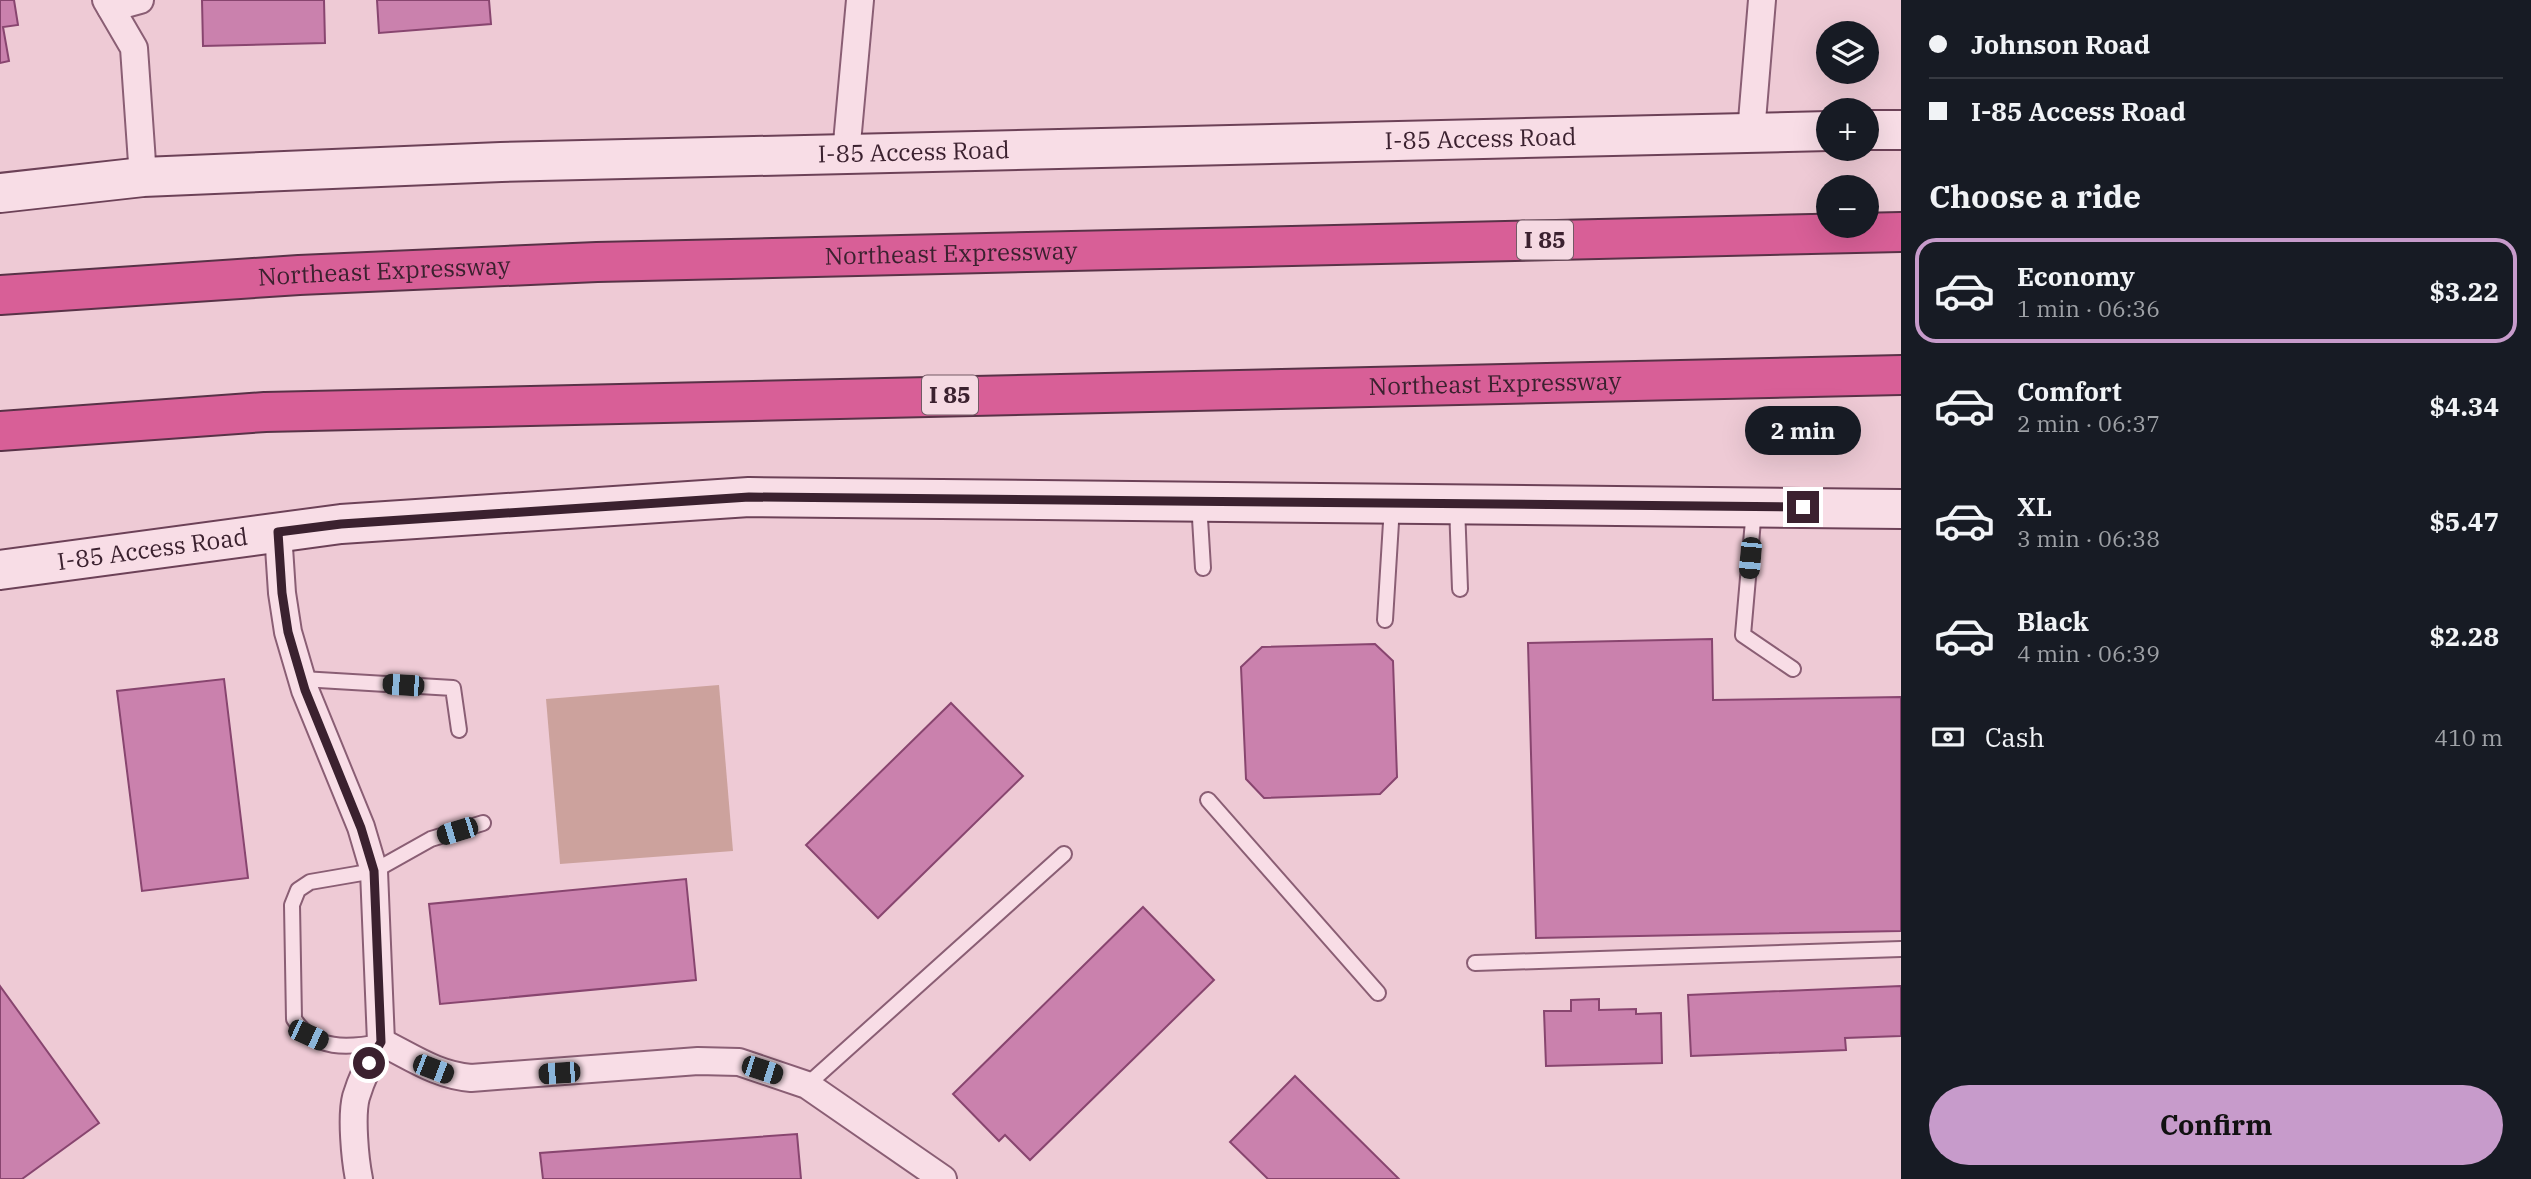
<!DOCTYPE html>
<meta charset="utf-8">
<style>
body{margin:0;font-family:"IBM Plex Serif",serif;background:#20242c;color:#f1f3f6;height:100vh;display:flex;flex-direction:column;font-size:26px;white-space:nowrap}
*{box-sizing:border-box;margin:0}
p{font-size:23px;color:#9ea1a6}
.icon{flex:none;width:38px;height:38px;fill:none;stroke:currentColor;stroke-width:2;stroke-linecap:round;stroke-linejoin:round}
.map{position:relative;flex:1;overflow:hidden}
.panel{display:flex;flex-direction:column;background:#171b24;width:630px}
.panel>*{flex:none}
.guide{display:grid;align-content:center;height:154px;padding:0 28px;background:#171b24}
.buttons{position:absolute;left:1816px;top:21px;display:grid;gap:14px}
.buttons a{display:grid;place-items:center;width:63px;height:63px;border-radius:50%;background:#171b24;box-shadow:0 7px 28px #0002;font-size:35px}
.end{position:absolute;width:32px;height:32px;margin:-16px;border:9px solid #3b212f;background:#fff;box-shadow:0 0 0 4px #fff}
.from{border-radius:50%}
.bubble{position:absolute;height:49px;border-radius:24px;background:#171b24;box-shadow:0 7px 28px #0002;font-size:23px;font-weight:700;line-height:49px;text-align:center}
.car{position:absolute;width:21px;height:42px;margin:-21px -10px;border-radius:9px;box-shadow:0 0 5px 2px #0007;background:linear-gradient(#222 24%,#8ab4d8 0 40%,#222 0 76%,#8ab4d8 0 86%,#222 0)}
.guide b{display:flex;align-items:center;gap:24px;height:66px;font-size:26px}
.guide b+b{border-top:2px solid #363941}
.guide i{width:18px;height:18px;background:#f1f3f6}
ul{padding:0;list-style:none}
li{display:flex;align-items:center;gap:21px;height:105px;margin:0 14px 10px;padding:0 14px;border:4px solid transparent;border-radius:21px}
li div{flex:1}
li b{display:block;font-size:26px}
li em{font-style:normal;font-weight:700}
li.active{border-color:#c79bcb}
li>.icon{width:63px;height:63px;stroke-width:1.5}
h2{padding:0 28px;font-size:32px;line-height:84px}
.pay{display:flex;align-items:center;gap:18px;height:77px;padding:0 28px;font-size:26px}
.pay p{margin-inline-start:auto}
.action{display:flex;gap:14px;margin-top:auto;padding:14px 28px}
.action a{flex:1;height:80px;border-radius:42px;background:#c79bcb;color:#111;font-size:28px;font-weight:700;line-height:80px;text-align:center}
main{display:flex;flex:1;min-height:0}
.map>svg:first-child{display:block}
</style>
<main>
<div class="map">
<svg width="1901" height="1179" viewBox="0 0 1901 1179">
<rect width="100%" height="100%" fill="#eecad5"/>
<polygon fill="#cca29d" points="719,685 733,851 560,864 546,699"/>
<g fill="#ca81ad" stroke="#88456f" stroke-width="2">
<polygon points="0,0 14,0 18,25 3,27 9,61 0,63"/>
<polygon points="202,0 324,0 325,43 203,46"/>
<polygon points="377,0 489,0 491,24 379,33"/>
<polygon points="1712,639 1713,700 1901,697 1901,931 1536,938 1528,643"/>
<polygon points="1375,644 1393,661 1397,777 1380,794 1264,798 1246,779 1241,667 1262,647"/>
<polygon points="224,679 248,878 142,891 117,691"/>
<polygon points="951,703 1023,776 878,918 806,845"/>
<polygon points="686,879 696,980 440,1004 429,904"/>
<polygon points="1143,907 1214,980 1030,1160 1005,1135 999,1141 953,1094"/>
<polygon points="0,986 99,1123 22,1179 0,1179"/>
<polygon points="1901,986 1901,1036 1845,1038 1846,1050 1691,1056 1688,995"/>
<polygon points="1599,999 1599,1010 1636,1009 1636,1014 1661,1013 1662,1063 1546,1066 1544,1011 1571,1011 1571,1000"/>
<polygon points="1295,1076 1399,1179 1268,1179 1230,1142"/>
<polygon points="797,1134 801,1179 543,1179 540,1153"/>
</g>
<g fill="none" stroke-linecap="round" stroke-linejoin="round">
<defs>
<g id="service">
<polyline points="1199,502 1203,568"/>
<polyline points="1457,505 1460,589"/>
<polyline points="1754,509 1743,635 1793,669"/>
<polyline points="1385,620 1392,506"/>
<polyline points="302,679 453,688 459,730"/>
<polyline points="1208,800 1378,993"/>
<polyline points="1475,963 1901,949"/>
<path d="M381,1042c-33,6 -66,9 -87,-23l-2,-114 6,-15 12,-8 64,-11 57,-32 52,-16"/>
<polyline points="807,1085 1064,854"/>
</g>
<g id="minor">
<polyline points="106,0 134,48 143,177"/>
<polyline points="111,8 140,0"/>
<polyline points="1751,133 1762,0"/>
<polyline points="846,154 860,0"/>
<path d="M278,532l4,61 6,39 17,58 56,137 13,44 7,171c-10,17 -19,35 -25,55 -5,19 -1,62 3,82"/>
<path d="M381,1042c31,15 55,33 90,36l227,-17 41,1 68,23 136,94"/>
</g>
<g id="secondary">
<polyline points="1867,130 1901,130"/>
<path id="s1" d="M0,193l143,-16 358,-15 1328,-31"/>
<path id="s2" d="M0,570l341,-46 408,-27 1152,12"/>
</g>
<g id="motorway">
<path id="s3" d="M0,295l299,-20 298,-13 1304,-30"/>
<path id="s4" d="M0,431l265,-19 1636,-37"/>
</g>
</defs>
<use href="#service" stroke="#8a5e74" stroke-width="18"/>
<use href="#minor" stroke="#8a5e74" stroke-width="30"/>
<use href="#secondary" stroke="#6c4157" stroke-width="42"/>
<use href="#motorway" stroke="#583247" stroke-width="42"/>
<use href="#service" stroke="#f8dde6" stroke-width="14"/>
<use href="#minor" stroke="#f8dde6" stroke-width="26"/>
<use href="#secondary" stroke="#f8dde6" stroke-width="38"/>
<use href="#motorway" stroke="#d85f97" stroke-width="38"/>
</g>
<g fill="none" stroke-linecap="round" stroke-linejoin="round">
<polyline stroke="#3b212f" stroke-width="9" points="369,1063 381,1042 374,871 361,828 305,690 288,632 282,593 278,532 341,524 749,497 1803,507"/>
</g>
<g text-anchor="middle" stroke-width="5" stroke-linejoin="round" paint-order="stroke">
<g fill="#f5d9e2" stroke="#735865" stroke-width="2">
<rect x="1517" y="220.5" width="56" height="39" rx="5"/>
<rect x="922" y="375.5" width="56" height="39" rx="5"/>
</g>
<g font-size="23" font-weight="bold" fill="#3b212f">
<text x="1545" y="248">I 85</text>
<text x="950" y="403">I 85</text>
</g>
<g font-size="24" fill="#3b212f" stroke="#f5d9e2">
<text dy="8" stroke="none"><textPath href="#s1" startOffset="1482">I-85 Access Road</textPath></text>
<text dy="8" stroke="none"><textPath href="#s1" startOffset="915">I-85 Access Road</textPath></text>
<text dy="8" stroke="none"><textPath href="#s3" startOffset="952">Northeast Expressway</textPath></text>
<text dy="8" stroke="none"><textPath href="#s3" startOffset="385">Northeast Expressway</textPath></text>
<text dy="8" stroke="none"><textPath href="#s4" startOffset="1496">Northeast Expressway</textPath></text>
<text dy="8" stroke="none"><textPath href="#s2" startOffset="154">I-85 Access Road</textPath></text>
</g>
</g>
</svg>
<div class="buttons">
<a><svg class="icon" aria-label="layers" viewBox="0 0 24 24"><path d="M12 4l9 5-9 5-9-5zM3 14l9 5 9-5"/></svg></a>
<a>+</a>
<a>−</a>
</div>
<i class="end from" style="left:369px;top:1063px"></i>
<i class="end" style="left:1803px;top:507px"></i>
<div class="bubble" style="left:1745px;top:406px;width:116px">2 min</div>
<i class="car" style="left:1750px;top:558px;rotate:185deg"></i>
<i class="car" style="left:403px;top:685px;rotate:274deg"></i>
<i class="car" style="left:457px;top:831px;rotate:253deg"></i>
<i class="car" style="left:308px;top:1035px;rotate:115deg"></i>
<i class="car" style="left:433px;top:1069px;rotate:111deg"></i>
<i class="car" style="left:762px;top:1070px;rotate:108deg"></i>
<i class="car" style="left:559px;top:1073px;rotate:266deg"></i>
</div>
<section class="panel">
<div class="guide">
<b><i class="from"></i>Johnson Road</b>
<b><i></i>I-85 Access Road</b>
</div>
<h2>Choose a ride</h2>
<ul>
<li class="active"><svg class="icon" aria-label="car" viewBox="0 0 24 24"><path d="M5 17H2v-5l4-1 3-4h7l3 4 3 1v5h-3M9 17h6M6 11h13"/><circle cx="7" cy="17" r="2"/><circle cx="17" cy="17" r="2"/></svg><div><b>Economy</b><p>1 min · 06:36</p></div><em>$3.22</em></li>
<li><svg class="icon" aria-label="car" viewBox="0 0 24 24"><path d="M5 17H2v-5l4-1 3-4h7l3 4 3 1v5h-3M9 17h6M6 11h13"/><circle cx="7" cy="17" r="2"/><circle cx="17" cy="17" r="2"/></svg><div><b>Comfort</b><p>2 min · 06:37</p></div><em>$4.34</em></li>
<li><svg class="icon" aria-label="car" viewBox="0 0 24 24"><path d="M5 17H2v-5l4-1 3-4h7l3 4 3 1v5h-3M9 17h6M6 11h13"/><circle cx="7" cy="17" r="2"/><circle cx="17" cy="17" r="2"/></svg><div><b>XL</b><p>3 min · 06:38</p></div><em>$5.47</em></li>
<li><svg class="icon" aria-label="car" viewBox="0 0 24 24"><path d="M5 17H2v-5l4-1 3-4h7l3 4 3 1v5h-3M9 17h6M6 11h13"/><circle cx="7" cy="17" r="2"/><circle cx="17" cy="17" r="2"/></svg><div><b>Black</b><p>4 min · 06:39</p></div><em>$2.28</em></li>
</ul>
<div class="pay"><svg class="icon" aria-label="cash" viewBox="0 0 24 24"><path d="M3 7h18v10H3z"/><circle cx="12" cy="12" r="2"/></svg>Cash<p>410 m</p></div>
<div class="action"><a>Confirm</a></div>
</section>
</main>
